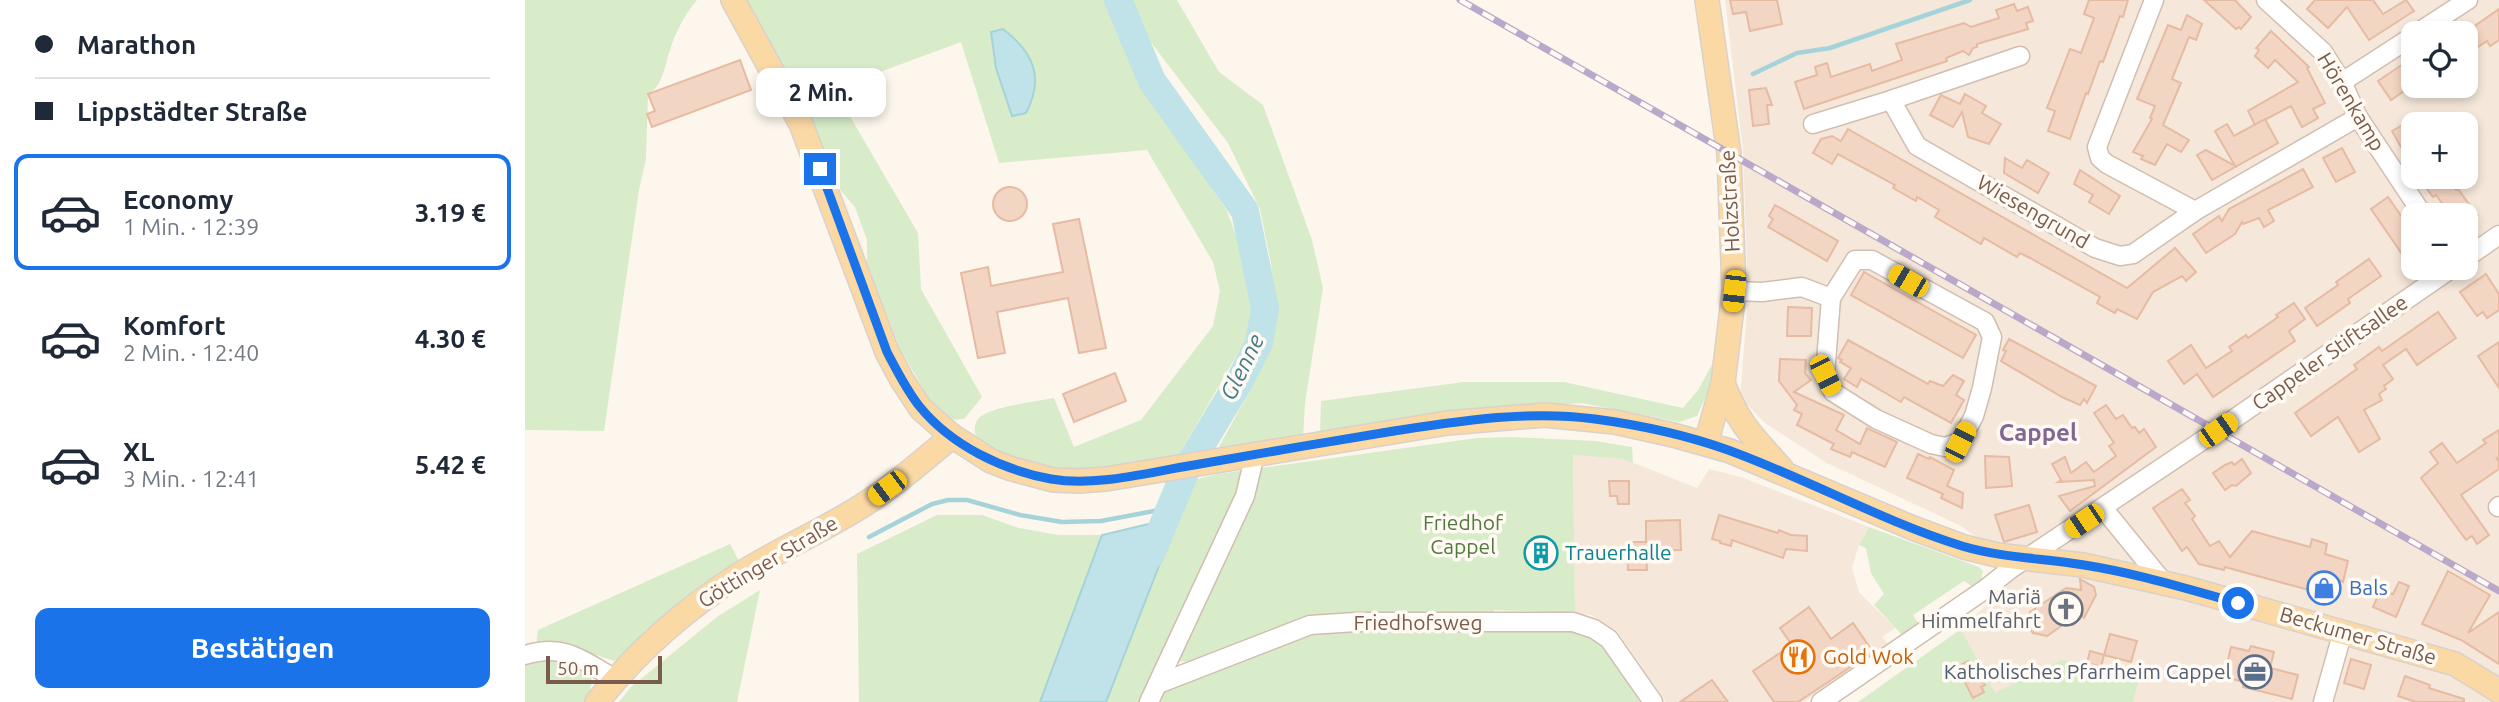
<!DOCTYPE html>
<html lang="de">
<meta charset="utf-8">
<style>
body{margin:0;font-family:Ubuntu,sans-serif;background:#f2f2f3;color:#1f2937;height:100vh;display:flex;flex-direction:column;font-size:26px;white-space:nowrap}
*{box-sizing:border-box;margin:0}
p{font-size:23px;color:#747a83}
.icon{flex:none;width:38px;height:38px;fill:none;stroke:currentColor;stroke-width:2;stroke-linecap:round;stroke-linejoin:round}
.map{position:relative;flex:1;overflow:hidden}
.details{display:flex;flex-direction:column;background:#fff;width:525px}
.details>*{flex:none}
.guide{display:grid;align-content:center;height:154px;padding:0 35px;background:#fff}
.fabs{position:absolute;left:1876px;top:21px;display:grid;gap:14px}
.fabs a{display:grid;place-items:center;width:77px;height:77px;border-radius:14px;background:#fff;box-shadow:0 4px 10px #0003;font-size:35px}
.scale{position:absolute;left:21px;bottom:18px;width:116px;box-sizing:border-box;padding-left:7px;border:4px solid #7a5c4d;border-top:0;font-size:19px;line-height:24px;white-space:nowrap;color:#7a5c4d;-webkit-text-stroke:5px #fffaf3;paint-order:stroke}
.end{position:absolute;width:32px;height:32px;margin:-16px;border:9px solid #1a73e8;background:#fff;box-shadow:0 0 0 4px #fff}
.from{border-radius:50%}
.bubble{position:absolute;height:49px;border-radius:14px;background:#fff;box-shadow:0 4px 10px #0003;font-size:23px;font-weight:700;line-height:49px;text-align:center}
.car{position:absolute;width:21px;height:42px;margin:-21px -10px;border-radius:9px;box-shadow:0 0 5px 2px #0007;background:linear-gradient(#f5c518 24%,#345 0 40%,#f5c518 0 76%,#345 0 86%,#f5c518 0)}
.guide b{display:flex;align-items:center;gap:24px;height:66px;font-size:26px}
.guide b+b{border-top:2px solid #e0e1e3}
.guide i{width:18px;height:18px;background:#1f2937}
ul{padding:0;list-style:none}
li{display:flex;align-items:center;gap:21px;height:116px;margin:0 14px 10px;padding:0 21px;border:4px solid transparent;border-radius:14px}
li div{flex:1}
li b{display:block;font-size:26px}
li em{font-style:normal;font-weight:700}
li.on{border-color:#1a73e8}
li>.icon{width:63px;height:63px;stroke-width:1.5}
.action{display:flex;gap:14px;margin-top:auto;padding:14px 35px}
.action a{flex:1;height:80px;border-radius:14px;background:#1a73e8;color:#fff;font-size:28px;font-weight:700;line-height:80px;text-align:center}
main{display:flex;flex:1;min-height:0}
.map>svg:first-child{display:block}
</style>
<main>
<section class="details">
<div class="guide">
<b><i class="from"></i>Marathon</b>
<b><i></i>Lippstädter Straße</b>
</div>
<ul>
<li class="on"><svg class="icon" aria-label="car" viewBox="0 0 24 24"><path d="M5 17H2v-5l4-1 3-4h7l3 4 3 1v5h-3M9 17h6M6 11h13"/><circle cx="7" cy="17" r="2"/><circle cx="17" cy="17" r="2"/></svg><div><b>Economy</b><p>1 Min. · 12:39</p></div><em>3.19 €</em></li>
<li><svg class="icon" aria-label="car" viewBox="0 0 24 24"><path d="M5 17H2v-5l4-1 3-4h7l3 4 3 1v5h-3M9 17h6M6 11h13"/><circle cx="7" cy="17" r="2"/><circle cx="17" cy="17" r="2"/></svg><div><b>Komfort</b><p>2 Min. · 12:40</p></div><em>4.30 €</em></li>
<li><svg class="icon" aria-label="car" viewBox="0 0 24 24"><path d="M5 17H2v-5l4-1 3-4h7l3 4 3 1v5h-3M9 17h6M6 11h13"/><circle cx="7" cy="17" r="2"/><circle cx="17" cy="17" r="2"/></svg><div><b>XL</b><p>3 Min. · 12:41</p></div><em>5.42 €</em></li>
</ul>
<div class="action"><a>Bestätigen</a></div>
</section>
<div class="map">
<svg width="1974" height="702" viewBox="0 0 1974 702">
<rect width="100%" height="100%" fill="#fdf6ec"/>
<g fill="#f5e8da" fill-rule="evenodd">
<path d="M1200,0h774v702h-500l-38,-73 77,-73 -63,-20 -14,-10 -134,-63 -62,-40 -25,-26 8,-98 -5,-149zM1888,33h53v53h-53zM1888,124h53v53h-53zM1888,215h53v53h-53z"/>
<polygon points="1048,455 1099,459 1172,488 1184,469 1216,477 1344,527 1334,545 1327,568 1334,592 1370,628 1357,637 1363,644 1279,702 1141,702 1092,631 1066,615 1050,613"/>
</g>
<g fill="#d8ecc9">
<path d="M0,0h172c-12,14 -22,33 -27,50 -6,16 -6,35 -22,44l-2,65 -7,31 -35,241 -79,-1z"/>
<path d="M219,0h361l13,36 29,55 80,120 21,57 5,41 -7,30 -70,121c-43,5 -93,19 -136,8 -23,-6 -44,-19 -64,-31 -2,-7 -2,-15 4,-20 12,-10 58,-16 74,-19l20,49 67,-27 72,-94 7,-35 -7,-29 -66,-112 -148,13 -38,-121 -127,47 84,144 3,56 61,108 -18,22 -13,1 -21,-20 -30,-51 -33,-86v-23l-12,-33 -14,-16 -39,-91z"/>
<polygon points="603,0 652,0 694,72 738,105 787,240 798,288 780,403 778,438 690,454 727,387 743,346 750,309 746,263 735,209 703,143 611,23"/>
<polygon points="1191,357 1182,394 1172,416 1154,422 1057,403 938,411 795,435 796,401 939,382 1039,382 1158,408 1173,390"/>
<polygon points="987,437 1070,441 1107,447 1108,463 1098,459 1048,455 1050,613 969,610 968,615 784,618 667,662 636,660 617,702 581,702 668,480 693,474 952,438"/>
<polygon points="412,515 457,515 494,528 533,535 577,535 515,702 334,702 332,554"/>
<polygon points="1344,527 1454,567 1458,571 1455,585 1450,588 1439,581 1388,615 1395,626 1379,637 1349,605 1359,594 1346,573 1341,548 1334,545"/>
<polygon points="205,544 215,563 103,655 89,661 50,648 11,647 13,630"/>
<polygon points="235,590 212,702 94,702 106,687 192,617"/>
<polygon points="1436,629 1470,693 1536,660 1614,677 1608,702 1333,702"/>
<path d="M829,630l215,1c13,2 23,5 33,14l38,57h-481l4,-10 94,-40 53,-18z"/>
<polygon points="31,654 63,670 67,681 62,702 0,702 0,659"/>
</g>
<g fill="#bfe3e8" stroke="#a5d3da" stroke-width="2">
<path d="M478,29c30,23 42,48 23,84l-14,3 -16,-48 -5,-36z"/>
<polygon points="653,517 581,702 515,702 577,535"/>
</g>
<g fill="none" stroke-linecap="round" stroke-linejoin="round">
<g stroke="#a5d3da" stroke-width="4.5">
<polyline points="1228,74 1272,53 1305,48 1445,0"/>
<polyline points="344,537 407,504 423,500 442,500 495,515 537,522 576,521 645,508"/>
</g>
<polyline stroke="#bfe3e8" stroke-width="28" points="593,0 627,81 720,211 740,308 734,343 714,382 661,470 626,554"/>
</g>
<g fill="#f3d5c3" stroke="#e6bba3" stroke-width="2">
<polygon points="1205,0 1252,0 1257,24 1225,31 1221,12 1208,14"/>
<polygon points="1564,0 1603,0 1598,17 1595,16 1578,62 1575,61 1563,94 1561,93 1545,139 1523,131 1530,111 1522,108 1545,49 1556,53 1569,18 1559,14"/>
<polygon points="1679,0 1710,0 1726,17 1716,29 1714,27 1711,29"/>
<polygon points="1790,0 1848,0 1858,14 1881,0 1889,11 1844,40 1822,7 1803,28 1782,9"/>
<polygon points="1489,4 1492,11 1503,7 1508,21 1501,23 1503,29 1452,44 1452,47 1448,48 1444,55 1438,51 1421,58 1422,61 1279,109 1270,82 1292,75 1290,67 1302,63 1306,77 1345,64 1347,71 1377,60 1371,44 1439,23 1446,27 1474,18 1471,10"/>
<polygon points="1974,9 1974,40 1965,46 1962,41 1941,55 1941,32"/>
<polygon points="1662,15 1677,24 1671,40 1664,37 1647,79 1656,83 1638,125 1664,140 1656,152 1642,144 1630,165 1616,159 1618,156 1608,152 1627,119 1625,118 1630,106 1612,99 1643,25 1656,30"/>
<polygon points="1746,31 1784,67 1782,68 1800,103 1788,109 1793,118 1777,127 1766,106 1730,125 1723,111 1773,82 1750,60 1743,68 1730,56 1734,50 1731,48"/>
<polygon points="215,60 226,90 127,127 122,114 130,111 123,94"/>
<polygon points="1878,64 1884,72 1888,69 1888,85 1866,100 1853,81"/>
<polygon points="1241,88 1247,105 1242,105 1244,124 1228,126 1224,90"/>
<polygon points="1440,94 1461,106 1457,113 1476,124 1464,144 1443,137 1437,112 1428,127 1405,115 1416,95 1435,104"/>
<polygon points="1740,119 1753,143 1687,180 1672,155 1681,150 1710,166 1690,131 1702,124 1709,136"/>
<polygon points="1888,119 1888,149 1880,154 1867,131"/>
<polygon points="1323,129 1602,288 1650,248 1671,272 1661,281 1657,276 1628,292 1612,319 1592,309 1590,313 1572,303 1575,297 1505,258 1495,253 1492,257 1459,238 1456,244 1410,217 1414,210 1392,197 1391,201 1368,188 1370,185 1313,154 1307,164 1288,153 1296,139 1307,136 1316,141"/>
<polygon points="1817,148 1830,172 1811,182 1798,158"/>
<polygon points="1480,158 1497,168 1502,160 1524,173 1513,193 1479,173"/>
<polygon points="1778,169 1788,187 1743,210 1749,221 1739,227 1734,218 1718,224 1717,222 1710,234 1681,253 1668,234 1694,216 1697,221 1704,209"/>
<polygon points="1555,170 1595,196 1584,214 1564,202 1568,195 1549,184"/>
<polygon points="1893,177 1921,177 1931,190 1933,189 1952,215 1926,215 1911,195 1908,197"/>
<circle cx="485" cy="204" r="17"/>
<polygon points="1863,197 1888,233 1888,270 1846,209"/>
<polygon points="1250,205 1313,241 1302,261 1243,227 1248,219 1244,216"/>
<polygon points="554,219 581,348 554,353 543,298 472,312 480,353 453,358 436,273 463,267 466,286 538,272 528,224"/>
<polygon points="1844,259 1856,276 1823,299 1825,303 1792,326 1780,308 1813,285 1811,282"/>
<polygon points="1339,272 1451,335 1438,358 1326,295"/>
<polygon points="1961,274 1974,294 1974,310 1962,318 1958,312 1952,316 1935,292"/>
<polygon points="1769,303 1780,319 1764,331 1770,341 1688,397 1672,374 1659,384 1643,361 1666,345 1681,368 1707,351 1704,347 1721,335 1723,338 1753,317 1751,315"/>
<polygon points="1263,307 1287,308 1286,336 1262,336"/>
<polygon points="1913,312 1931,338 1892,365 1881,349 1858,365 1868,379 1859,386 1861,389 1854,394 1857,400 1839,410 1855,439 1834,452 1813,417 1786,436 1770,413 1832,369 1829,365 1854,347 1857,351"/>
<polygon points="1484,339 1571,386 1562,403 1559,399 1555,405 1537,397 1476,361 1481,351 1478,350"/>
<polygon points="1323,340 1403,384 1405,381 1418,386 1428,375 1439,381 1431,395 1439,400 1426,423 1379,397 1376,402 1336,379 1332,387 1319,379 1326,368 1315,362 1317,360 1313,358"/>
<polygon points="1974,342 1974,388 1953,356"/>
<polygon points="1255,359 1281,360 1280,373 1286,380 1269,392 1319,415 1311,430 1335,444 1342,428 1372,442 1360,467 1327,452 1325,457 1306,449 1309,444 1272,425 1277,414 1269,410 1272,405 1254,381"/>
<polygon points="590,373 601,401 549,422 538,394"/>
<polygon points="1581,405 1591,419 1598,415 1607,428 1610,427 1614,433 1619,429 1631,447 1545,511 1534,496 1570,486 1569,480 1533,482 1536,480 1527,464 1540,457 1546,473 1561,462 1569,472 1591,456 1584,446 1589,443 1569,413"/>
<polygon points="1974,430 1974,462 1971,457 1974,462 1974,469 1936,495 1964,535 1952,544 1947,536 1941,540 1896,478 1913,463 1905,452 1917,443 1932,463 1961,443 1958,440"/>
<polygon points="1393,454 1404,459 1405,457 1429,470 1422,486 1438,493 1437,508 1416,498 1418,494 1382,478"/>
<polygon points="1460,456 1484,457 1487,486 1461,488"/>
<polygon points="1717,459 1726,473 1711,486 1707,485 1700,490 1688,473 1700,465 1707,462 1709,465"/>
<polygon points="1084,481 1104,481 1104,504 1093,504 1092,496 1085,496"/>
<polygon points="1657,489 1665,500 1660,503 1670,516 1667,519 1685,546 1694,541 1705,557 1727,531 1785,547 1787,539 1802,544 1800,554 1823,561 1818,582 1814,580 1809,597 1700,567 1699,570 1674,564 1662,547 1657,551 1628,508"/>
<polygon points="1504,505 1512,532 1479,542 1470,515"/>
<polygon points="1194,515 1253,533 1254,530 1266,535 1282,536 1282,551 1261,549 1258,558 1207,540 1206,546 1195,543 1195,541 1187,539"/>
<polygon points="1155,520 1156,550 1121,551 1122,570 1103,570 1102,542 1121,542 1121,521"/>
<polygon points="1003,542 1030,543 1029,564 1002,563"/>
<polygon points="1923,571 1965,595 1943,633 1974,612 1974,664 1936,640 1897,624"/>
<polygon points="1555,579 1569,587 1571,595 1559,618 1555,613 1522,636 1508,633 1502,625 1505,612 1541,588 1556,590"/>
<polygon points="1874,582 1884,586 1871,617 1848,607 1855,591 1868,594"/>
<polygon points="1284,607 1306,639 1328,623 1348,652 1273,702 1249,702 1228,671 1267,645 1255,628"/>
<polygon points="1585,634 1612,641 1606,662 1579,655"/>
<polygon points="1726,646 1749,652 1745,668 1773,675 1767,699 1718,687 1719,682 1699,677 1706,647 1724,651"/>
<polygon points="1565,651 1579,655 1576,667 1562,663"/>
<polygon points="1826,659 1846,665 1839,689 1819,683"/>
<polygon points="1443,661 1445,664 1448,663 1460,685 1456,687 1459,692 1448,698 1432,667"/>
<polygon points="1880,676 1905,685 1904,688 1939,699 1939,702 1891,702 1873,696"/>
<polygon points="1187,680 1203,702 1155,702"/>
</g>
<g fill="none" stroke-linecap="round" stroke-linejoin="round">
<defs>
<g id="minor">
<polyline points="1629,0 1572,147 1575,158 1582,164 1670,211"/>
<polyline points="1741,0 1798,52 1817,82 1833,117 1898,215"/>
<polyline points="1892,33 1943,0"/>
<polyline points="1495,56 1366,100 1392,146 1570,248 1595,256 1608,254 1670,211 1833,117"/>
<polyline points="1817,82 1888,36"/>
<polyline points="1288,124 1366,100"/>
<polyline points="1941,258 1974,235"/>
<polyline points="1209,291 1237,292 1277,287 1306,298 1330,260 1347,260 1460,322 1467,337 1457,388 1449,416 1435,442 1420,447 1406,444 1351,419 1308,392 1300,375 1306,298"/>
<polyline points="1973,507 1974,506"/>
<polyline points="1578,508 1639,583"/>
<path d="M0,655c40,-12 57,5 90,24"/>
<polyline points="633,684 785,625 831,622 1048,622 1069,629 1084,639 1128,702"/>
<polyline points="624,702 720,496 730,454"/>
<polyline points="1296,702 1459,590 1487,568 1693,430 1927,268"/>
<polyline points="1798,702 1818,631"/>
</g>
<g id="major">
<polyline points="208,0 276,124 362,352 377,380 396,409 427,436 466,461 487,469 528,480 554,481 581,479 922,423 1020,415 1090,422 1148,435 1205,451 1388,528 1439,547 1472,555 1558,565 1661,588 1930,664 1974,691"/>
<path d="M1198,383c14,39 31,55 58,85"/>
<polyline points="1181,443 1198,383 1209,291 1204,154 1182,0"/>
<path d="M72,702c41,-52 92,-96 148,-131 41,-25 86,-44 126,-71 29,-19 55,-42 81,-64"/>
</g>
</defs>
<use href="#minor" stroke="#d1beb0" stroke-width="21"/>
<use href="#major" stroke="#dad1cd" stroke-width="26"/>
<use href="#minor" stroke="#fff" stroke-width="18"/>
<use href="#major" stroke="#fbd9a5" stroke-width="23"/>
<defs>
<polyline id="rail" points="935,0 1974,591"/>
</defs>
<use href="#rail" stroke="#b9a8c9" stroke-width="7"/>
<use href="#rail" stroke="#fffaf3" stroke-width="4.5" stroke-dasharray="13" stroke-linecap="butt"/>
</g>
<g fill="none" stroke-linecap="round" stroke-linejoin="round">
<path stroke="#1a73e8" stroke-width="9" d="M295,169l67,183c10,19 20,39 33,55 32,39 83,63 131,72 46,8 98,-7 143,-14 67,-12 133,-23 200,-34 66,-10 134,-21 201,-12 45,6 91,16 133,31 80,29 154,71 234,96 40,12 81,12 122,19 52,8 103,24 154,38"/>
</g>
<defs>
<symbol id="building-ring" viewBox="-11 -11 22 22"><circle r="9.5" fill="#fffaf3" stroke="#0f9aa8" stroke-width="1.5"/><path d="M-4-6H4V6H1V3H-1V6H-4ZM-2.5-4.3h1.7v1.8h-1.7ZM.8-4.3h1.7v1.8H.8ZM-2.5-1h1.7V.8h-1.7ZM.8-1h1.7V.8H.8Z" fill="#0f9aa8"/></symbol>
<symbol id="shop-ring" viewBox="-11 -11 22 22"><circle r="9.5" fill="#fffaf3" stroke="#3f7fe0" stroke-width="1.5"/><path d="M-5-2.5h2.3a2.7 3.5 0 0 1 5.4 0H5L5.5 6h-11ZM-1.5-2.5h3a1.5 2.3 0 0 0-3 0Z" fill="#3f7fe0"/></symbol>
<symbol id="church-ring" viewBox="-11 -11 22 22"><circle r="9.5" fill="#fffaf3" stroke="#6b7280" stroke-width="1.5"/><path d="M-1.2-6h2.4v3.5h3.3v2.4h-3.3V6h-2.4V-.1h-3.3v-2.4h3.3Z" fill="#6b7280"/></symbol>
<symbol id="restaurant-ring" viewBox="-11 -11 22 22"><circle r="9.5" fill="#fffaf3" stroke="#e8710a" stroke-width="1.5"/><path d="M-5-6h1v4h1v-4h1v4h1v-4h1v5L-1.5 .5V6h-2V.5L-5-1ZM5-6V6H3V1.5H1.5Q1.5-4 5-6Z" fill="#e8710a"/></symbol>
<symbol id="office-ring" viewBox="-11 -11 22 22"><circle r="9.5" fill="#fffaf3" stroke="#5c6f8a" stroke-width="1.5"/><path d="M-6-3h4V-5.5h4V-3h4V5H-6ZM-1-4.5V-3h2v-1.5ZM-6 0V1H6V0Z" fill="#5c6f8a"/></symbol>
</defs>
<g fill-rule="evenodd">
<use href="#building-ring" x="997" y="534" width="38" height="38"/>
<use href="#shop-ring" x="1780" y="569" width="38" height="38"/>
<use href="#church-ring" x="1522" y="590" width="38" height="38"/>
<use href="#restaurant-ring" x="1254" y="638" width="38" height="38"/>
<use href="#office-ring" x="1711" y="653" width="38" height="38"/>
</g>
<g text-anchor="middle" stroke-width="7" stroke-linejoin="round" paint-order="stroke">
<g font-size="21" fill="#7a5c4d" stroke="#fffaf3">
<text transform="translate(1826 102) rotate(59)" y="7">Hörenkamp</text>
<text transform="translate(1205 201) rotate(-93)" y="7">Holzstraße</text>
<text transform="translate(1508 212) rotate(30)" y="7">Wiesengrund</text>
<text transform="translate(1805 353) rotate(-35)" y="7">Cappeler Stiftsallee</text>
<text transform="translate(243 562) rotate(-31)" y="7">Göttinger Straße</text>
<text x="893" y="630">Friedhofsweg</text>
<text transform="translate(1833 636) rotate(16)" y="7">Beckumer Straße</text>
</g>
<g font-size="21" fill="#537a41" stroke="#fffaf3">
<text x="938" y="530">Friedhof<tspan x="938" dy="24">Cappel</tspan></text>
</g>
<g font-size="21" fill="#0d838f" stroke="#fffaf3" text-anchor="start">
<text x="1040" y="560">Trauerhalle</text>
</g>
<g font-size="21" fill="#366cbe" stroke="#fffaf3" text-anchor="start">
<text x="1824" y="595">Bals</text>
</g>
<g font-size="21" fill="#5b616d" stroke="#fffaf3" text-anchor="end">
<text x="1516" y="604">Mariä<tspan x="1516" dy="24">Himmelfahrt</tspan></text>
</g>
<g font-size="21" fill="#c56008" stroke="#fffaf3" text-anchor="start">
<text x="1298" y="664">Gold Wok</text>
</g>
<g font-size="21" fill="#4e5e75" stroke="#fffaf3" text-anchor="end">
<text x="1706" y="679">Katholisches Pfarrheim Cappel</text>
</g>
<g font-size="23" font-style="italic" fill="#437c86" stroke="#fffaf3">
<text transform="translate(717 367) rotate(-64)" y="8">Glenne</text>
</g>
<g font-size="24" font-weight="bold" fill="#846695" stroke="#fffaf3">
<text x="1513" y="441">Cappel</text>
</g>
</g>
</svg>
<div class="fabs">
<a><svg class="icon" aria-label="locate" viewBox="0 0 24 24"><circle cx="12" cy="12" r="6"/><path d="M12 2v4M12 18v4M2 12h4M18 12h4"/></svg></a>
<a>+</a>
<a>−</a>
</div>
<div class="scale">50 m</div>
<i class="end from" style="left:1713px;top:603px"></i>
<i class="end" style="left:295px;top:169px"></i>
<div class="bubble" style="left:231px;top:68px;width:130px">2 Min.</div>
<i class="car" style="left:1383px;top:281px;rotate:300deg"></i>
<i class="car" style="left:1209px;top:291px;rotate:186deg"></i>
<i class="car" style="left:1300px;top:375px;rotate:154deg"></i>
<i class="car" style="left:1693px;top:430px;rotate:55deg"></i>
<i class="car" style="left:1435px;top:442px;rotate:27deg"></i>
<i class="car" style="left:362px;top:488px;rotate:233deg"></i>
<i class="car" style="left:1559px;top:521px;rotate:236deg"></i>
</div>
</main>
